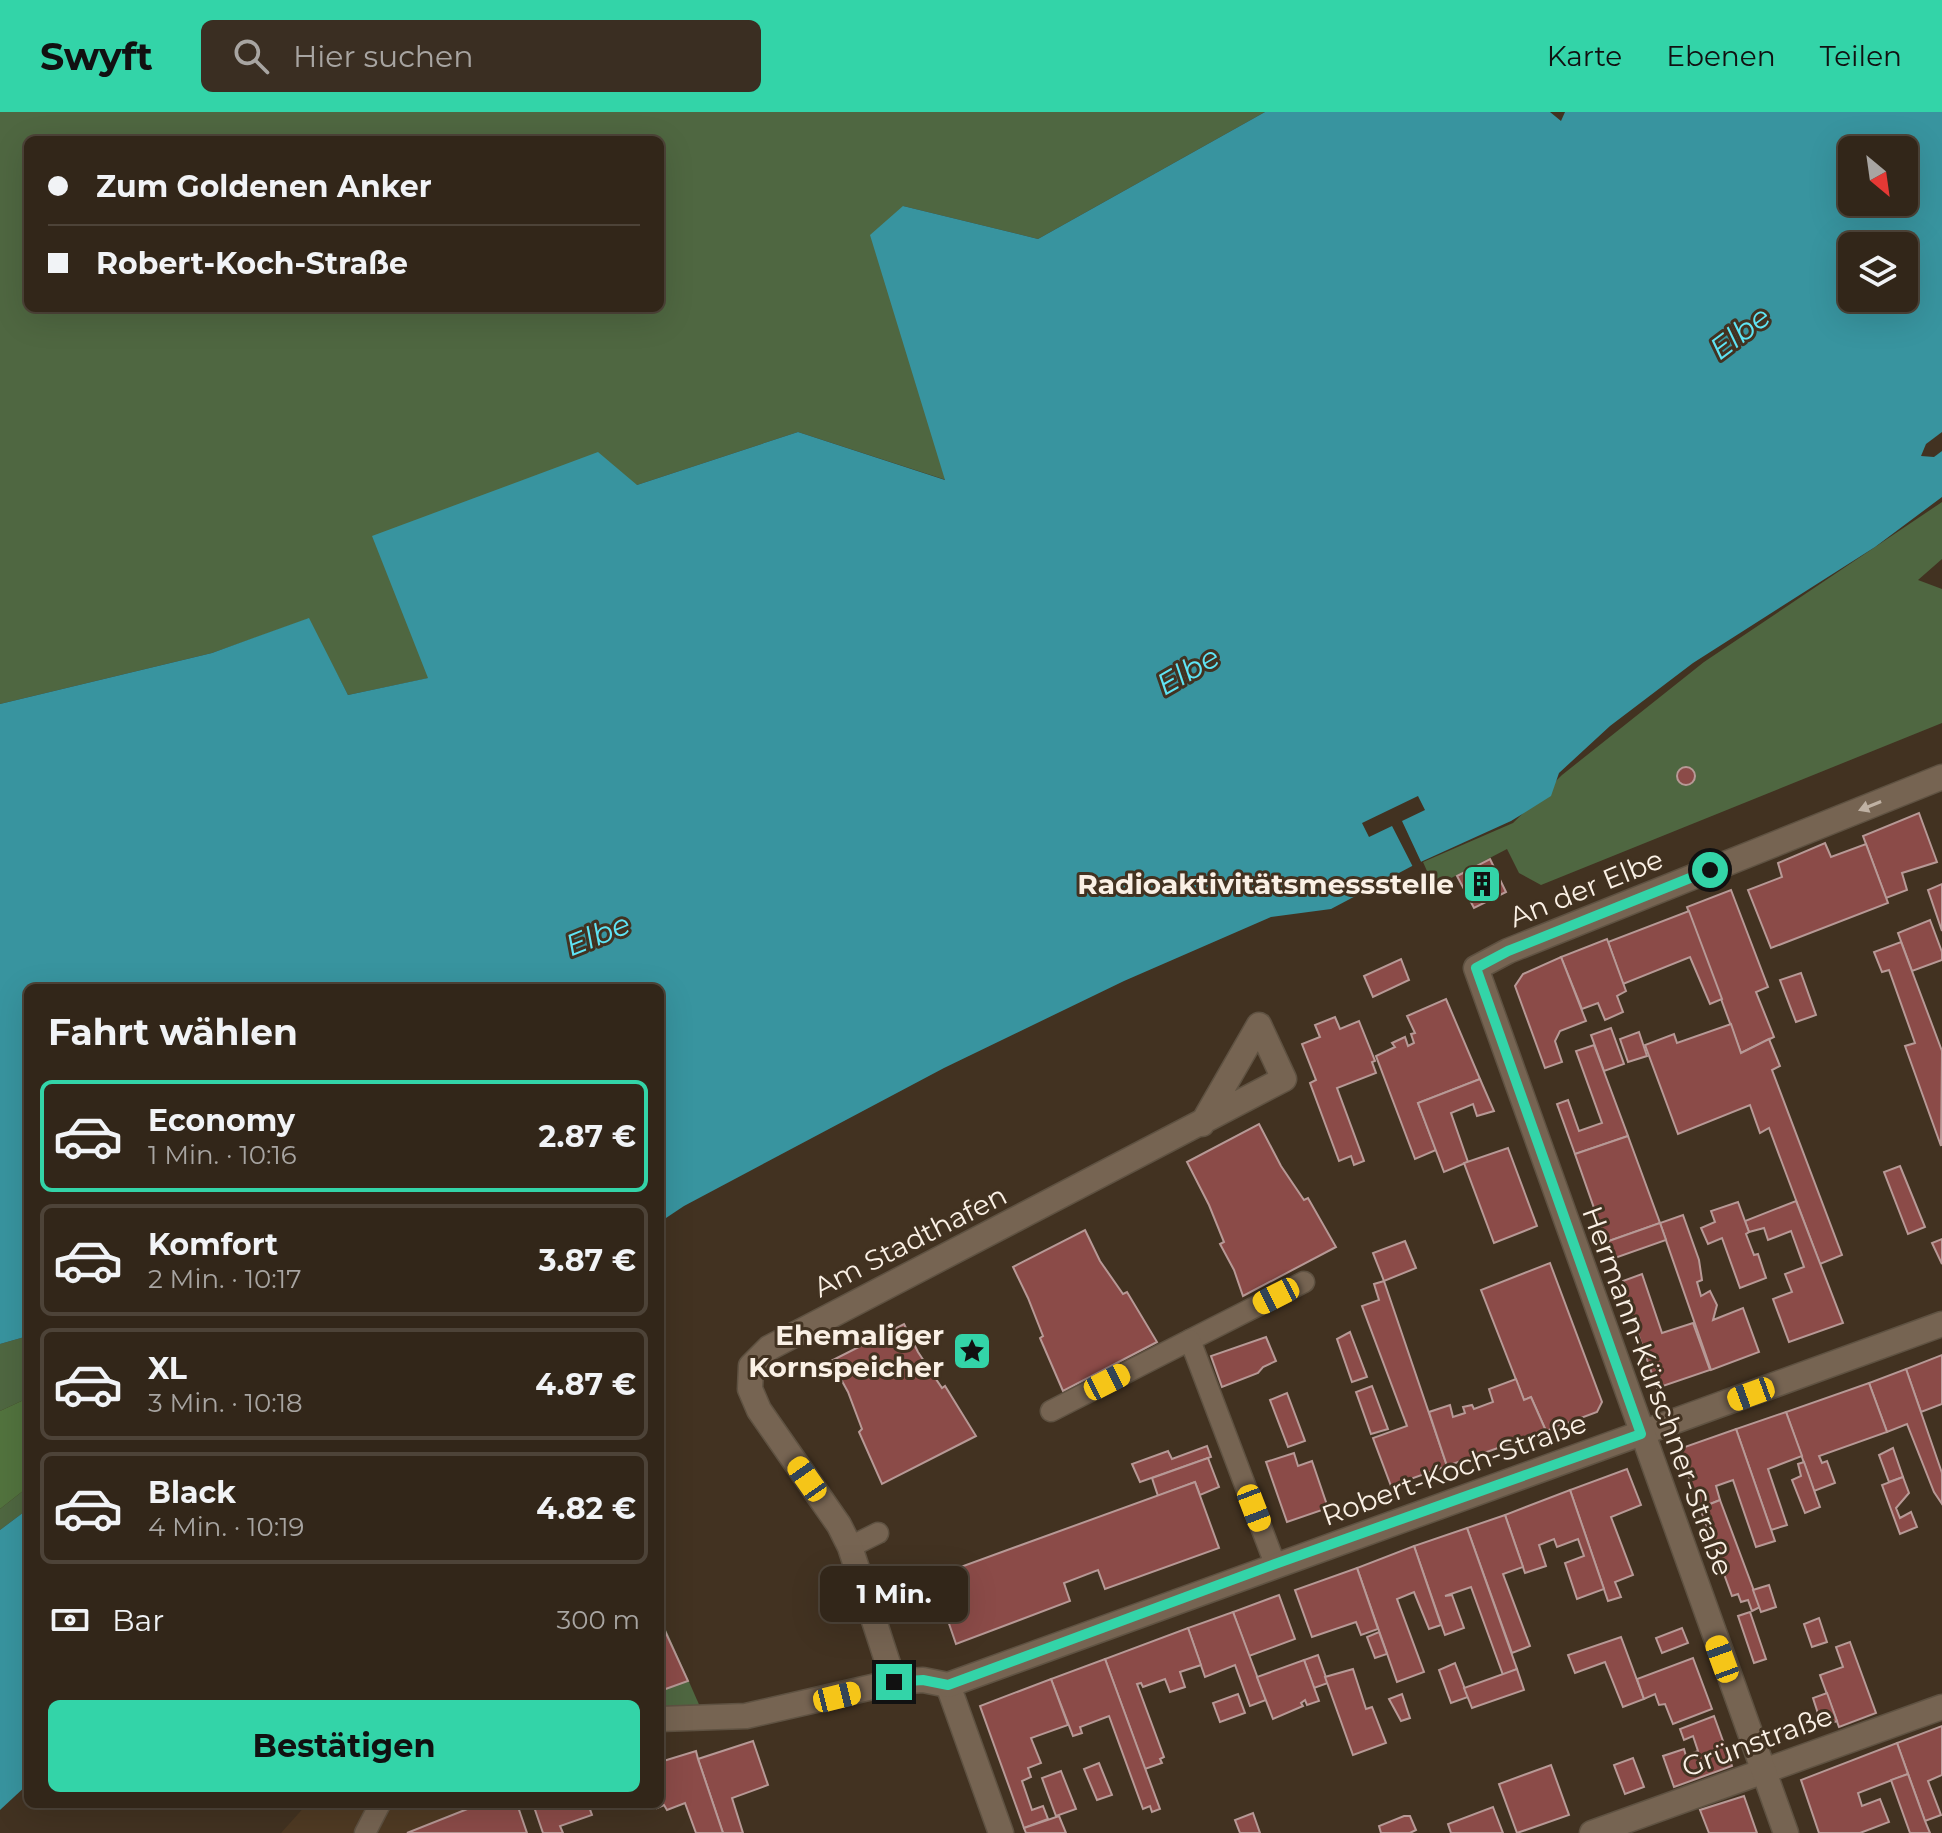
<!DOCTYPE html>
<html lang="de">
<meta charset="utf-8">
<style>
body{margin:0;font-family:Montserrat,sans-serif;background:#3a2e22;color:#f1f3f6;height:100vh;display:flex;flex-direction:column;font-size:30px;white-space:nowrap}
*{box-sizing:border-box;margin:0}
p{font-size:26px;color:#a8a5a2}
.icon{flex:none;width:44px;height:44px;fill:none;stroke:currentColor;stroke-width:2;stroke-linecap:round;stroke-linejoin:round}
.map{position:relative;flex:1;overflow:hidden}
.drawer{position:absolute;left:24px;top:872px;width:640px;height:824px;display:flex;flex-direction:column;background:#322619;border-radius:12px;box-shadow:0 8px 32px #0002,0 0 0 2px #4d4338}
.drawer>*{flex:none}
.banner{position:absolute;left:24px;top:24px;width:640px;height:176px;border-radius:12px;box-shadow:0 8px 32px #0002,0 0 0 2px #4d4338;display:grid;align-content:center;height:176px;padding:0 24px;background:#322619}
.needle{width:52px;rotate:151deg}
.buttons{position:absolute;left:1838px;top:24px;display:grid;gap:16px}
.buttons a{display:grid;place-items:center;width:80px;height:80px;border-radius:12px;background:#322619;box-shadow:0 8px 32px #0002,0 0 0 2px #4d4338;font-size:40px}
.end{position:absolute;width:36px;height:36px;margin:-18px;border:10px solid #33d4a8;background:#111;box-shadow:0 0 0 4px #111}
.from{border-radius:50%}
.bubble{position:absolute;height:56px;border-radius:12px;background:#322619;box-shadow:0 8px 32px #0002,0 0 0 2px #4d4338;font-size:26px;font-weight:700;line-height:56px;text-align:center}
.car{position:absolute;width:24px;height:48px;margin:-24px -12px;border-radius:10px;box-shadow:0 0 6px 2px #0007;background:linear-gradient(#f5c518 24%,#345 0 40%,#f5c518 0 76%,#345 0 86%,#f5c518 0)}
.banner b{display:flex;align-items:center;gap:28px;height:76px;font-size:30px}
.banner b+b{border-top:2px solid #4d4338}
.banner i{width:20px;height:20px;background:#f1f3f6}
ul{padding:0;list-style:none}
li{display:flex;align-items:center;gap:24px;height:112px;margin:0 16px 12px;padding:0 8px;border:4px solid #4d4338;border-radius:12px}
li div{flex:1}
li b{display:block;font-size:30px}
li em{font-style:normal;font-weight:700}
li.active{border-color:#33d4a8}
li>.icon{width:72px;height:72px;stroke-width:1.5}
h2{padding:0 24px;font-size:36px;line-height:96px}
.pay{display:flex;align-items:center;gap:20px;height:88px;padding:0 24px;font-size:30px}
.pay p{margin-inline-start:auto}
.primary-button{display:flex;gap:16px;margin-top:auto;padding:16px 24px}
.primary-button a{flex:1;height:92px;border-radius:12px;background:#33d4a8;color:#111;font-size:32px;font-weight:700;line-height:92px;text-align:center}
header{display:flex;align-items:center;gap:48px;box-sizing:border-box;height:112px;padding:0 40px;background:#33d4a8;color:#111}
header strong{font-size:38px}
nav{display:flex;gap:44px;margin-inline-start:auto;font-size:28px}
.search{width:560px;height:72px;background:#3a2e22;display:flex;align-items:center;gap:20px;box-sizing:border-box;padding:0 28px;border-radius:12px;color:#a8a5a2;font-size:30px}
.map>svg:first-child{display:block}
</style>
<header>
<strong>Swyft</strong>
<div class="search"><svg class="icon" aria-label="search" viewBox="0 0 24 24"><circle cx="10" cy="10" r="6"/><path d="M15 15l6 6"/></svg>Hier suchen</div>
<nav><a>Karte</a><a>Ebenen</a><a>Teilen</a></nav>
</header>
<div class="map">
<svg width="1942" height="1721" viewBox="0 0 1942 1721">
<rect width="100%" height="100%" fill="#423221"/>
<polygon fill="#4f3a23" points="307,1692 517,1692 527,1721 281,1721"/>
<g fill="#4f6741" fill-rule="evenodd">
<path d="M0,0h1265l-227,127 -135,-33 43,274 -148,-48 -161,53 -208,193 -81,17 -40,-76 -96,34 -212,51zM28,28h632v168h-632z"/>
<polygon points="1942,390 1942,447 1918,468 1942,477 1942,611 1541,773 1519,761 1507,737 1434,775 1423,750 1513,711 1562,663 1704,550"/>
<polygon points="28,1224 28,1286 0,1299 0,1232"/>
<polygon points="28,1375 28,1397 0,1418 0,1397"/>
<polygon points="660,1504 701,1597 660,1599"/>
</g>
<polygon fill="#52733e" points="28,1286 28,1375 0,1397 0,1299"/>
<g fill="#38949f" fill-rule="evenodd">
<path d="M1265,0h285l11,9 4,-9h377v385l-67,50 -182,116 -83,63 -51,47 -8,23 -40,25 -97,44 -83,44 -60,8 -147,64 -180,87 -260,138 -24,16v-234h-632v348l-28,8v-640l212,-51 97,-35 39,77 80,-17 -56,-142 226,-84 39,33 161,-53 147,48 -75,-245 33,-29 135,33zM1852,38h52v52h-52zM1852,134h52v52h-52z"/>
<polygon points="28,1397 28,1672 0,1698 0,1418"/>
</g>
<g fill="#423221">
<polygon points="1942,320 1942,339 1934,345 1921,344 1926,332"/>
<polygon points="1418,684 1425,698 1402,709 1423,754 1414,757 1392,714 1369,725 1362,711"/>
</g>
<g fill="#8b4b48" stroke="#b79996" stroke-width="2">
<circle cx="1686" cy="664" r="9"/>
<polygon points="1919,701 1937,750 1902,761 1907,778 1886,786 1863,724"/>
<polygon points="1825,731 1831,745 1866,732 1888,791 1771,836 1748,778 1782,765 1778,751"/>
<polygon points="1490,747 1506,780 1474,796 1457,764"/>
<polygon points="1942,772 1942,819 1928,778"/>
<polygon points="1731,778 1768,875 1756,880 1774,925 1741,941 1687,795"/>
<polygon points="1689,799 1722,887 1710,892 1690,845 1623,872 1608,830"/>
<polygon points="1930,808 1942,840 1942,848 1912,859 1898,821"/>
<polygon points="1607,827 1626,879 1617,884 1623,900 1605,908 1598,891 1582,897 1561,845"/>
<polygon points="1901,830 1942,939 1941,1034 1905,934 1915,931 1889,858 1882,860 1874,840"/>
<polygon points="1561,845 1586,909 1560,919 1555,929 1562,950 1545,956 1515,874 1523,862"/>
<polygon points="1401,847 1409,868 1373,885 1364,864"/>
<polygon points="1801,861 1816,903 1796,910 1780,868"/>
<polygon points="1446,887 1480,967 1418,991 1436,1038 1415,1047 1376,944 1395,935 1392,931 1405,925 1408,934 1414,931 1411,922 1415,921 1407,904"/>
<polygon points="1335,905 1340,917 1359,909 1375,949 1372,950 1376,961 1337,976 1364,1049 1354,1053 1351,1044 1339,1049 1310,971 1316,968 1302,932 1320,925 1315,913"/>
<polygon points="1731,912 1741,941 1769,927 1780,954 1772,958 1842,1143 1820,1152 1769,1016 1760,1021 1750,993 1678,1022 1645,933 1674,922 1677,931"/>
<polygon points="1611,916 1624,952 1604,959 1591,923"/>
<polygon points="1639,920 1647,944 1628,950 1620,927"/>
<polygon points="1594,933 1628,1024 1575,1042 1557,992 1568,988 1579,1019 1602,1011 1576,939"/>
<polygon points="1480,967 1494,999 1477,1004 1473,992 1451,1001 1468,1050 1444,1060 1418,991"/>
<polygon points="1259,1012 1281,1054 1304,1088 1308,1086 1336,1135 1243,1184 1234,1158 1220,1132 1224,1130 1209,1093 1187,1050"/>
<polygon points="1628,1024 1660,1111 1606,1130 1575,1042"/>
<polygon points="1508,1036 1537,1114 1494,1131 1464,1051"/>
<polygon points="1900,1054 1925,1115 1908,1122 1884,1060"/>
<polygon points="1796,1089 1843,1211 1789,1230 1773,1187 1792,1180 1785,1162 1804,1155 1791,1119 1768,1128 1764,1116 1749,1120 1745,1109"/>
<polygon points="1738,1090 1749,1120 1746,1122 1754,1143 1758,1142 1766,1166 1740,1176 1722,1126 1708,1132 1701,1116 1715,1110 1711,1099"/>
<polygon points="1683,1103 1699,1148 1702,1168 1697,1170 1701,1184 1710,1179 1717,1193 1713,1208 1743,1196 1759,1240 1711,1258 1660,1111"/>
<polygon points="1660,1111 1666,1128 1612,1147 1606,1130"/>
<polygon points="1085,1118 1100,1149 1123,1182 1127,1180 1157,1230 1063,1279 1040,1226 1043,1224 1028,1186 1013,1155"/>
<polygon points="1942,1127 1942,1152 1932,1131"/>
<polygon points="1405,1129 1416,1156 1384,1169 1373,1141"/>
<polygon points="1550,1151 1602,1290 1597,1300 1546,1319 1531,1285 1524,1288 1481,1178"/>
<polygon points="1642,1162 1662,1221 1693,1211 1710,1258 1657,1276 1620,1170"/>
<polygon points="1384,1169 1447,1354 1391,1374 1373,1326 1407,1314 1362,1194 1379,1188 1374,1172"/>
<polygon points="904,1212 918,1240 942,1276 945,1274 976,1324 882,1372 859,1320 862,1317 848,1280 831,1249"/>
<polygon points="1350,1220 1367,1265 1352,1270 1337,1227"/>
<polygon points="1266,1225 1276,1249 1263,1255 1258,1261 1222,1275 1211,1244"/>
<polygon points="1942,1243 1942,1292 1921,1300 1906,1257"/>
<polygon points="1906,1257 1942,1361 1942,1392 1934,1380 1907,1312 1887,1320 1869,1271"/>
<polygon points="1516,1267 1524,1288 1531,1285 1546,1319 1447,1354 1429,1300 1450,1293 1453,1305 1465,1301 1463,1295 1472,1293 1474,1297 1493,1290 1489,1277"/>
<polygon points="1869,1271 1887,1320 1819,1344 1822,1351 1827,1349 1835,1371 1814,1379 1786,1300"/>
<polygon points="1372,1274 1388,1317 1371,1322 1356,1280"/>
<polygon points="1287,1281 1305,1329 1288,1335 1270,1288"/>
<polygon points="1786,1300 1802,1344 1768,1357 1787,1413 1771,1418 1736,1317"/>
<polygon points="1736,1317 1775,1429 1756,1435 1733,1368 1716,1374 1720,1388 1700,1396 1679,1337"/>
<polygon points="1207,1334 1211,1345 1140,1370 1132,1352 1168,1339 1172,1347"/>
<polygon points="1893,1336 1903,1365 1889,1370 1879,1343"/>
<polygon points="1294,1341 1298,1354 1312,1349 1328,1396 1287,1410 1266,1350"/>
<polygon points="1208,1346 1219,1375 1200,1383 1195,1370 1158,1384 1152,1366"/>
<polygon points="1804,1350 1820,1395 1805,1401 1792,1368 1801,1364 1798,1352"/>
<polygon points="1627,1357 1641,1393 1611,1405 1633,1463 1615,1470 1621,1485 1608,1489 1570,1378"/>
<polygon points="1903,1365 1909,1381 1896,1396 1900,1406 1911,1400 1917,1415 1900,1422 1882,1373"/>
<polygon points="1195,1370 1219,1436 1105,1477 1098,1458 1064,1471 1070,1489 956,1532 933,1465"/>
<polygon points="1570,1378 1604,1477 1577,1487 1565,1451 1584,1444 1578,1427 1557,1435 1554,1427 1539,1433 1546,1454 1525,1461 1505,1403"/>
<polygon points="1720,1388 1760,1495 1752,1499 1748,1488 1741,1490 1738,1482 1732,1484 1700,1396"/>
<polygon points="1505,1403 1523,1455 1503,1462 1530,1534 1512,1541 1467,1416"/>
<polygon points="1467,1416 1517,1557 1503,1563 1471,1475 1445,1484 1452,1483 1464,1516 1445,1523 1414,1434"/>
<polygon points="1414,1434 1441,1513 1429,1517 1414,1480 1397,1487 1424,1560 1397,1570 1357,1456"/>
<polygon points="1357,1456 1378,1517 1361,1523 1356,1510 1312,1525 1295,1478"/>
<polygon points="1769,1473 1776,1495 1761,1500 1753,1478"/>
<polygon points="1279,1483 1295,1527 1249,1544 1233,1500"/>
<polygon points="1233,1500 1266,1588 1250,1594 1235,1553 1205,1565 1188,1516"/>
<polygon points="1750,1500 1766,1547 1754,1551 1738,1504"/>
<polygon points="1819,1506 1827,1530 1812,1535 1804,1512"/>
<polygon points="660,1508 688,1569 660,1579"/>
<polygon points="1188,1516 1201,1553 1180,1560 1185,1575 1170,1580 1165,1567 1143,1575 1141,1571 1137,1572 1164,1645 1160,1647 1162,1651 1145,1657 1105,1547"/>
<polygon points="1682,1516 1688,1531 1662,1541 1656,1526"/>
<polygon points="1379,1520 1387,1542 1375,1546 1367,1525"/>
<polygon points="1621,1525 1644,1587 1623,1595 1605,1550 1575,1561 1568,1543"/>
<polygon points="1850,1530 1876,1601 1839,1615 1820,1563 1843,1555 1836,1535"/>
<polygon points="1318,1543 1328,1571 1314,1576 1304,1548"/>
<polygon points="1693,1546 1712,1597 1673,1612 1665,1592 1659,1593 1655,1582 1644,1587 1637,1567"/>
<polygon points="1105,1547 1160,1697 1152,1700 1150,1694 1143,1697 1109,1604 1080,1615 1082,1621 1073,1624 1051,1567"/>
<polygon points="1304,1548 1319,1589 1307,1593 1305,1588 1301,1591 1303,1594 1273,1607 1257,1565"/>
<polygon points="1455,1551 1468,1585 1451,1591 1439,1558"/>
<polygon points="1353,1557 1366,1597 1372,1595 1386,1631 1353,1643 1325,1565"/>
<polygon points="1517,1557 1524,1578 1472,1596 1464,1576"/>
<polygon points="1051,1567 1068,1613 1031,1626 1041,1651 1028,1656 1031,1665 1022,1669 1032,1698 1043,1694 1048,1707 1024,1716 980,1594"/>
<polygon points="1827,1581 1837,1609 1822,1614 1813,1586"/>
<polygon points="1238,1582 1245,1601 1220,1610 1213,1591"/>
<polygon points="1402,1582 1410,1606 1401,1609 1389,1587"/>
<polygon points="1714,1604 1732,1654 1674,1675 1663,1644 1684,1637 1686,1644 1698,1639 1693,1624 1684,1628 1680,1617"/>
<polygon points="1942,1614 1942,1663 1928,1669 1941,1703 1925,1709 1897,1631"/>
<polygon points="753,1629 768,1673 732,1686 743,1721 723,1721 698,1647"/>
<polygon points="1897,1631 1908,1662 1858,1681 1862,1694 1880,1687 1889,1710 1860,1721 1819,1721 1801,1668"/>
<polygon points="696,1639 698,1647 723,1721 696,1721 685,1691 667,1698 664,1693 657,1696 656,1692 660,1692 660,1650"/>
<polygon points="1633,1646 1644,1675 1625,1682 1614,1653"/>
<polygon points="1099,1651 1112,1683 1097,1688 1084,1657"/>
<polygon points="1551,1653 1569,1703 1517,1721 1499,1672"/>
<polygon points="1061,1659 1076,1697 1056,1704 1042,1666"/>
<polygon points="1908,1662 1925,1709 1930,1721 1910,1721 1891,1668"/>
<polygon points="1744,1684 1757,1721 1709,1721 1700,1698"/>
<polygon points="480,1692 517,1692 527,1721 407,1721"/>
<polygon points="533,1692 588,1692 592,1703 560,1714 563,1721 543,1721"/>
<polygon points="1493,1695 1503,1721 1451,1721 1448,1712"/>
<polygon points="1253,1701 1260,1721 1240,1721 1235,1708"/>
<polygon points="1059,1704 1066,1721 1026,1721 1024,1716"/>
<polygon points="1404,1704 1410,1704 1416,1718 1410,1721 1381,1721 1379,1714"/>
</g>
<g fill="none" stroke-linecap="round" stroke-linejoin="round">
<defs>
<g id="lane">
<polyline points="1190,1228 1304,1170"/>
<polyline points="1051,1299 1190,1228 1275,1452"/>
<polyline points="850,1435 878,1421"/>
<polyline points="365,1721 380,1692"/>
</g>
<g id="street">
<polyline points="894,1570 850,1435 839,1413 759,1298 750,1277 751,1254 769,1236 1284,967 1259,913 1202,1012"/>
<polyline points="948,1573 1001,1721"/>
<polyline points="660,1607 746,1604 894,1570 923,1568 948,1573 1942,1212"/>
<polyline points="1592,1721 1942,1595"/>
<polyline points="1786,1721 1476,856 1508,839 1942,665"/>
</g>
</defs>
<use href="#lane" stroke="#5f5242" stroke-width="23"/>
<use href="#street" stroke="#5f5242" stroke-width="27"/>
<use href="#lane" stroke="#766452" stroke-width="20"/>
<use href="#street" stroke="#766452" stroke-width="24"/>
</g>
<defs><path id="oneway-solid" d="M-6-.8H1V-3.2L6.5 0L1 3.2V.8H-6Z" transform="scale(2)"/></defs>
<use fill="#bfb1a3" href="#oneway-solid" transform="translate(1870 694) rotate(158)"/>
<g fill="none" stroke-linecap="round" stroke-linejoin="round">
<polyline stroke="#33d4a8" stroke-width="10" points="894,1570 923,1568 948,1573 1275,1452 1641,1322 1476,856 1508,839 1710,758"/>
</g>
<defs>
<symbol id="building-square" viewBox="-11 -11 22 22"><rect x="-9" y="-9" width="18" height="18" rx="4" fill="#33d4a8" stroke="#423221"/><path d="M-4-6H4V6H1V3H-1V6H-4ZM-2.5-4.3h1.7v1.8h-1.7ZM.8-4.3h1.7v1.8H.8ZM-2.5-1h1.7V.8h-1.7ZM.8-1h1.7V.8H.8Z" fill="#111"/></symbol>
<symbol id="sight-square" viewBox="-11 -11 22 22"><rect x="-9" y="-9" width="18" height="18" rx="4" fill="#33d4a8" stroke="#423221"/><path d="M0-6L1.8-2.2L6-1.7L2.9 1.2L3.7 5.4L0 3.3L-3.7 5.4L-2.9 1.2L-6-1.7L-1.8-2.2Z" fill="#111"/></symbol>
</defs>
<g fill-rule="evenodd">
<use href="#building-square" x="1460" y="750" width="44" height="44"/>
<use href="#sight-square" x="950" y="1217" width="44" height="44"/>
</g>
<g text-anchor="middle" stroke-width="6" stroke-linejoin="round" paint-order="stroke">
<g font-size="28" font-weight="bold" fill="#faf0e5" stroke="#423221" text-anchor="end">
<text x="1454" y="782">Radioaktivitätsmessstelle</text>
<text x="944" y="1233">Ehemaliger<tspan x="944" dy="32">Kornspeicher</tspan></text>
</g>
<g font-size="28" fill="#faf0e5" stroke="#423221">
<text transform="translate(1586 776) rotate(-22)" y="10">An der Elbe</text>
<text transform="translate(910 1129) rotate(-27)" y="10">Am Stadthafen</text>
<text transform="translate(1658 1279) rotate(70)" y="10">Hermann-Kürschner-Straße</text>
<text transform="translate(1454 1357) rotate(-20)" y="10">Robert-Koch-Straße</text>
<text transform="translate(1757 1629) rotate(-20)" y="10">Grünstraße</text>
</g>
<g font-size="30" font-style="italic" fill="#5fe4f4" stroke="#423221">
<text transform="translate(1740 221) rotate(-37)" y="10">Elbe</text>
<text transform="translate(1188 559) rotate(-30)" y="10">Elbe</text>
<text transform="translate(598 823) rotate(-22)" y="10">Elbe</text>
</g>
</g>
</svg>
<div class="buttons">
<a><svg class="needle" viewBox="-14 -14 28 28"><path d="M0-13l5 13h-10z" fill="#e53935"/><path d="M0 13l5-13h-10z" fill="#a8a5a2"/></svg></a>
<a><svg class="icon" aria-label="layers" viewBox="0 0 24 24"><path d="M12 4l9 5-9 5-9-5zM3 14l9 5 9-5"/></svg></a>
</div>
<i class="end from" style="left:1710px;top:758px"></i>
<i class="end" style="left:894px;top:1570px"></i>
<div class="bubble" style="left:820px;top:1454px;width:148px">1 Min.</div>
<i class="car" style="left:1276px;top:1184px;rotate:243deg"></i>
<i class="car" style="left:1107px;top:1270px;rotate:63deg"></i>
<i class="car" style="left:1751px;top:1282px;rotate:250deg"></i>
<i class="car" style="left:807px;top:1367px;rotate:325deg"></i>
<i class="car" style="left:1254px;top:1396px;rotate:159deg"></i>
<i class="car" style="left:1722px;top:1547px;rotate:340deg"></i>
<i class="car" style="left:837px;top:1585px;rotate:76deg"></i>
<div class="banner">
<b><i class="from"></i>Zum Goldenen Anker</b>
<b><i></i>Robert-Koch-Straße</b>
</div>
<section class="drawer">
<h2>Fahrt wählen</h2>
<ul>
<li class="active"><svg class="icon" aria-label="car" viewBox="0 0 24 24"><path d="M5 17H2v-5l4-1 3-4h7l3 4 3 1v5h-3M9 17h6M6 11h13"/><circle cx="7" cy="17" r="2"/><circle cx="17" cy="17" r="2"/></svg><div><b>Economy</b><p>1 Min. · 10:16</p></div><em>2.87 €</em></li>
<li><svg class="icon" aria-label="car" viewBox="0 0 24 24"><path d="M5 17H2v-5l4-1 3-4h7l3 4 3 1v5h-3M9 17h6M6 11h13"/><circle cx="7" cy="17" r="2"/><circle cx="17" cy="17" r="2"/></svg><div><b>Komfort</b><p>2 Min. · 10:17</p></div><em>3.87 €</em></li>
<li><svg class="icon" aria-label="car" viewBox="0 0 24 24"><path d="M5 17H2v-5l4-1 3-4h7l3 4 3 1v5h-3M9 17h6M6 11h13"/><circle cx="7" cy="17" r="2"/><circle cx="17" cy="17" r="2"/></svg><div><b>XL</b><p>3 Min. · 10:18</p></div><em>4.87 €</em></li>
<li><svg class="icon" aria-label="car" viewBox="0 0 24 24"><path d="M5 17H2v-5l4-1 3-4h7l3 4 3 1v5h-3M9 17h6M6 11h13"/><circle cx="7" cy="17" r="2"/><circle cx="17" cy="17" r="2"/></svg><div><b>Black</b><p>4 Min. · 10:19</p></div><em>4.82 €</em></li>
</ul>
<div class="pay"><svg class="icon" aria-label="cash" viewBox="0 0 24 24"><path d="M3 7h18v10H3z"/><circle cx="12" cy="12" r="2"/></svg>Bar<p>300 m</p></div>
<div class="primary-button"><a>Bestätigen</a></div>
</section>
</div>
